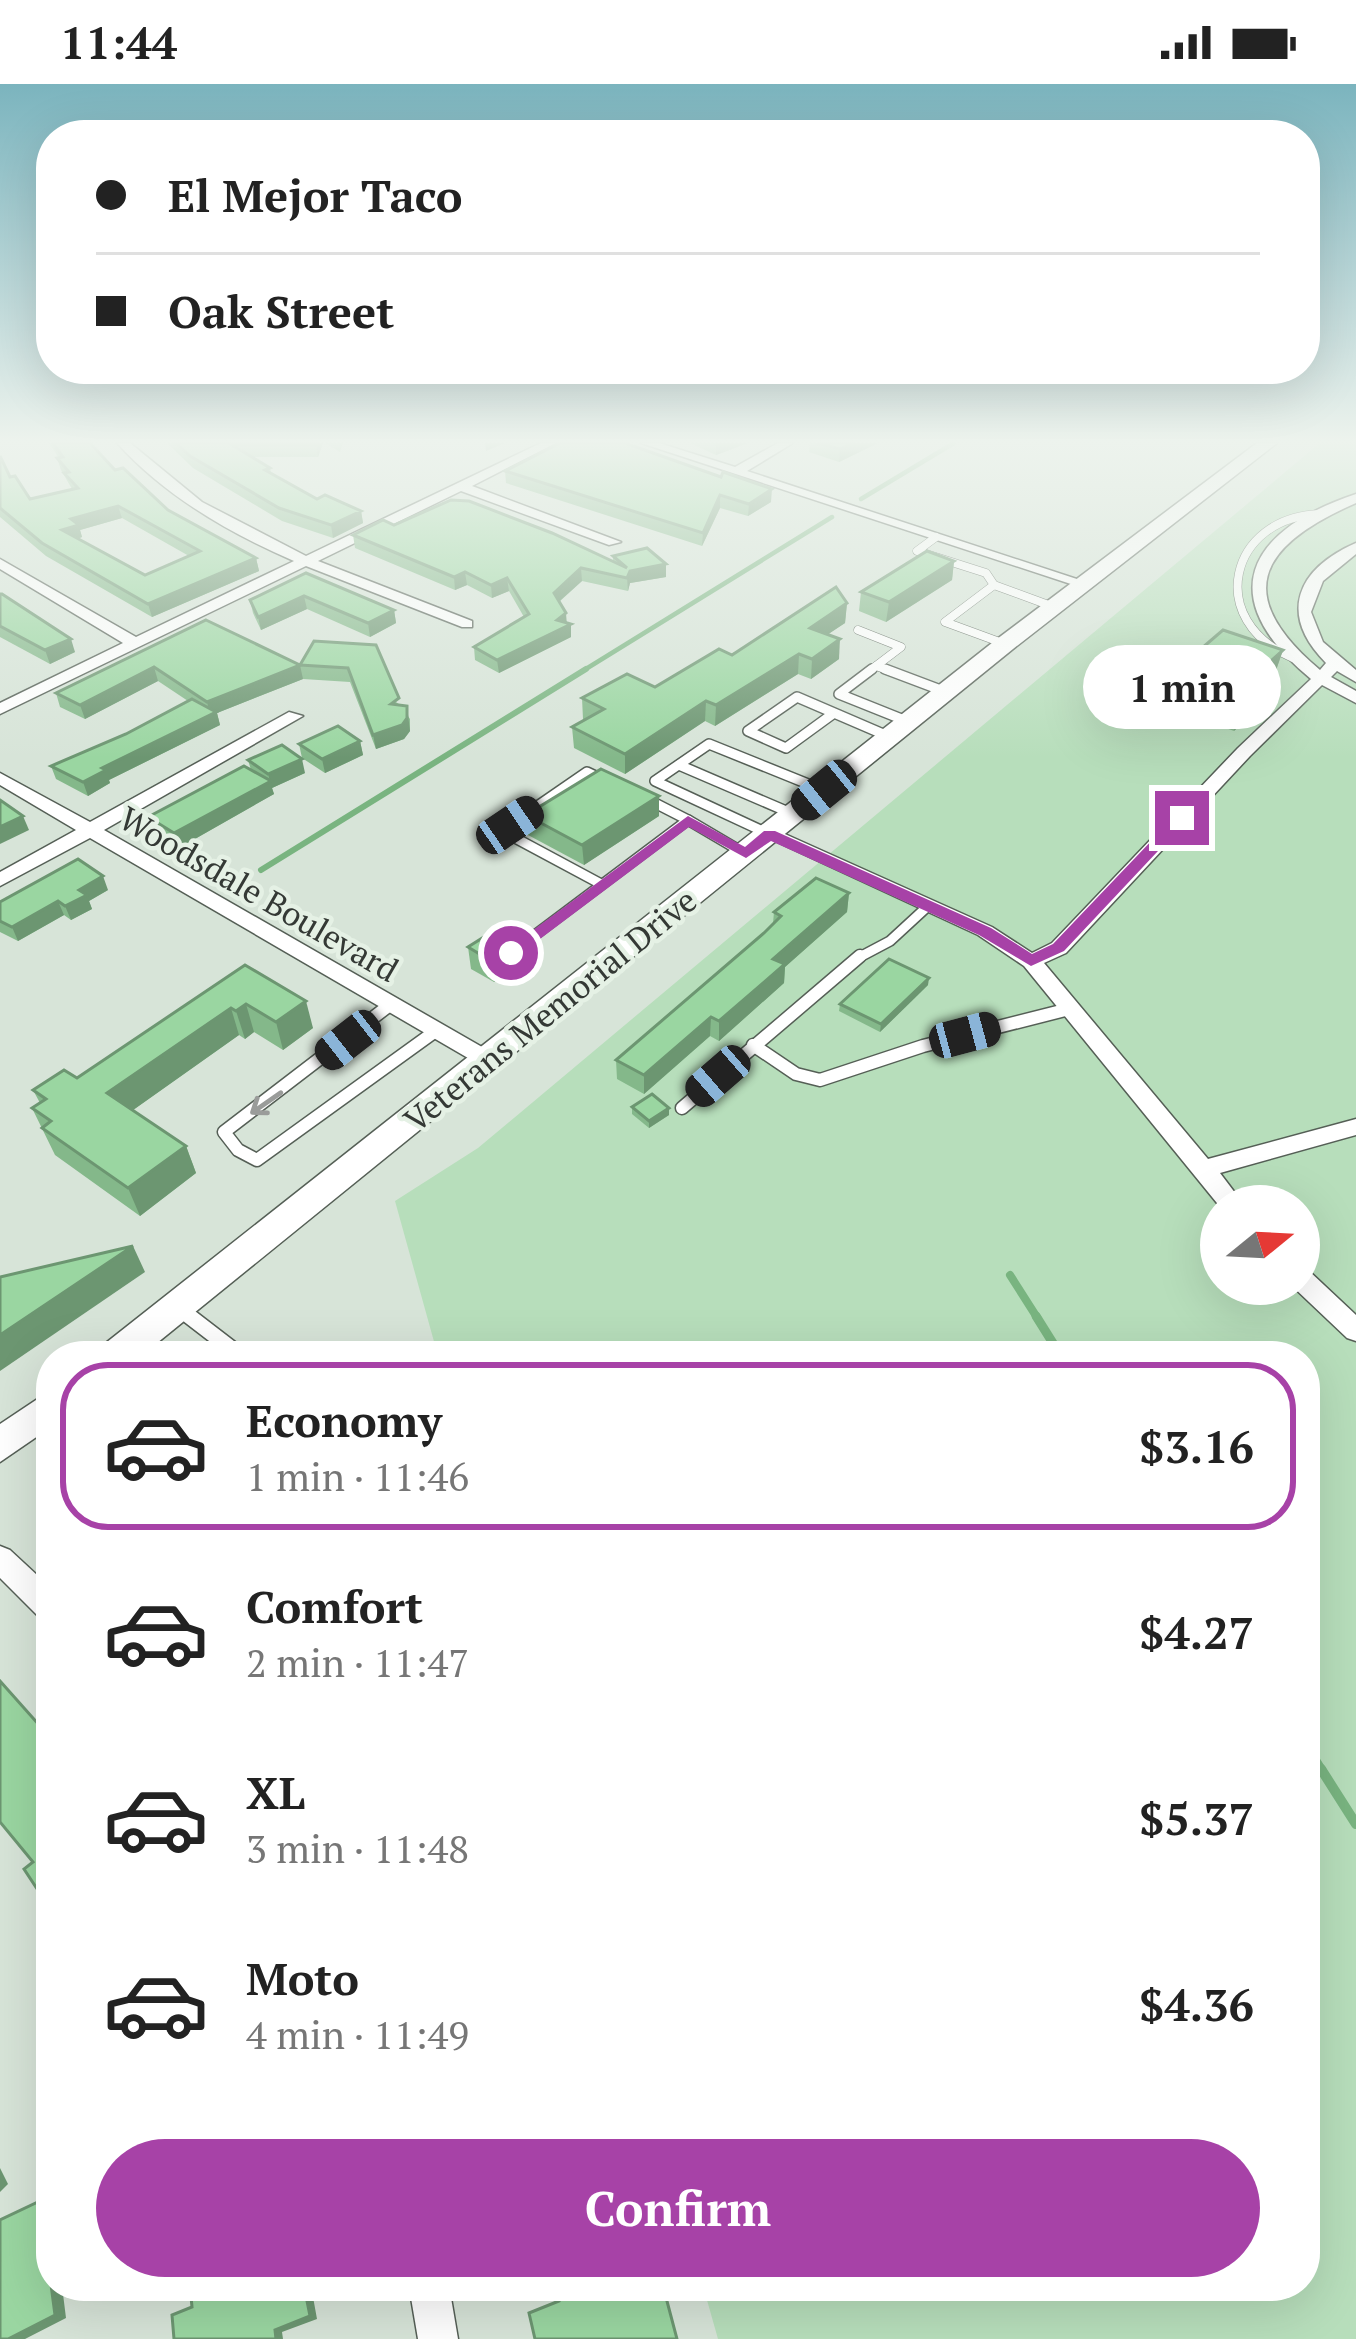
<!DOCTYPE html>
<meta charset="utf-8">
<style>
body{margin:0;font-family:"PT Serif",serif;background:#f6f6f6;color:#222;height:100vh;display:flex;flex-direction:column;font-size:45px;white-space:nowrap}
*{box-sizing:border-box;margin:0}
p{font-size:39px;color:#767676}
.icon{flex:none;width:66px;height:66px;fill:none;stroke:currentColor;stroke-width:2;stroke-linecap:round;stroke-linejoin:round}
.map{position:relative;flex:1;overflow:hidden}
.panel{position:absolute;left:36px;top:1257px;width:1284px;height:960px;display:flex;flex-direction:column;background:#fff;border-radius:48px;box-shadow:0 12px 48px #0002}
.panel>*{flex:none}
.hud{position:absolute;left:36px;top:36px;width:1284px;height:264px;border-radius:48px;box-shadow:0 12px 48px #0002;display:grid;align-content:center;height:264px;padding:0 60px;background:#fff}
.needle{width:78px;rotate:72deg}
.controls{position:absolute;left:1200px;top:1101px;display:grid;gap:24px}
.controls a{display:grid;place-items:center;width:120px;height:120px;border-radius:50%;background:#fff;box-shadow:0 12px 48px #0002;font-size:60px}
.end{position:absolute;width:54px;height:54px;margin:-27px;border:15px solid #a742a7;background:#fff;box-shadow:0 0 0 6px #fff}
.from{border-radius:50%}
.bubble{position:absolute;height:84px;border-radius:42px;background:#fff;box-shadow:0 12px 48px #0002;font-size:39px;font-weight:800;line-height:84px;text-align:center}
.car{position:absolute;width:36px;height:72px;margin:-36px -18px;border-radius:15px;box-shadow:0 0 9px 3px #0007;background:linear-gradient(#222 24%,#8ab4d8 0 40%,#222 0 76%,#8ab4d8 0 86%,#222 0)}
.hud b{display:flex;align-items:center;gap:42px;height:114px;font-size:45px}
.hud b+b{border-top:3px solid #e0e0e0}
.hud i{width:30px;height:30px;background:#222}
ul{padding:21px 0 0;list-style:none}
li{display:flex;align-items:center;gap:36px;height:168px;margin:0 24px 18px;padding:0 36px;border:6px solid transparent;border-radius:48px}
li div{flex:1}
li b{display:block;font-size:45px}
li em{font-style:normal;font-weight:800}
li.current{border-color:#a742a7}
li>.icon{width:108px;height:108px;stroke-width:1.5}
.cta{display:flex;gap:24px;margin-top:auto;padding:24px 60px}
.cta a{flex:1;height:138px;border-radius:72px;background:#a742a7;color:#fff;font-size:48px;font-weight:800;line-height:138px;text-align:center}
.status{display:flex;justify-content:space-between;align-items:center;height:84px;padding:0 60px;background:#fff;direction:ltr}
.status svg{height:33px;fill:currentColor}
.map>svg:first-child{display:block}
</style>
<div class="status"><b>11:44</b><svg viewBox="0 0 49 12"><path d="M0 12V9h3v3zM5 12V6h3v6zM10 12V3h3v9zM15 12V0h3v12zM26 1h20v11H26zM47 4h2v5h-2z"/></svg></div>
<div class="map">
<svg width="1356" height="2255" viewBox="0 0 1356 2255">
<rect width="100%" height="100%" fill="#d7e4d8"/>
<path fill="#b7debb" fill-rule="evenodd" d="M1320,359h36v1896h-638l-15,-53h602v-930h-867l-43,-155 83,-53zM1221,1122h78v78h-78z"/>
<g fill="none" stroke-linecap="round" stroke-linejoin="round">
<g stroke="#79b480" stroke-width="4.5">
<polyline points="861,415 954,359"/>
<polyline points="581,588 832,433"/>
</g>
<polyline stroke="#79b480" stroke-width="6" points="261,786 586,585"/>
<polyline stroke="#79b480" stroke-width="8" points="1010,1191 1038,1235"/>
<g stroke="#79b480" stroke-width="9">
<polyline points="1036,1232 1061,1272"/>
<polyline points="1305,1659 1323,1688"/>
</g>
<polyline stroke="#79b480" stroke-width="10" points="1321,1685 1356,1740"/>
<defs>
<g id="lane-far3">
<polyline points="936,453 917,467 986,489 994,501 1054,523"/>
<polyline points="994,501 945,538 1005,560"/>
<polyline points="858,546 901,563 876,582"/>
<path d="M1293,574c-89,-37 -64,-141 27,-144"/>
<polyline points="868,588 876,582 893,588"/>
</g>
<g id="lane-far2">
<polyline points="872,585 839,610 909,638"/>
<polyline points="885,585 946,608"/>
<polyline points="834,629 786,664 748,647 797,613 890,653"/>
<polyline points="679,681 793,730"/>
<polyline points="647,715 688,736"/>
<polyline points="769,750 655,697 709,660 823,706"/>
<polyline points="601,800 506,749 510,741 587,688 606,697"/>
<polyline points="511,869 688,736 744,769"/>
<polyline points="856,875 890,857 928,822"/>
</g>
<g id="lane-far1">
<polyline points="391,920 224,1048 238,1066 257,1076 437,946"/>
<polyline points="753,961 796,990 820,996 923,962 1073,924"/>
<polyline points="682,1024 860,872"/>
<polyline points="178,1224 193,1235"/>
</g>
<polyline id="lane" points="189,1232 241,1272"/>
<g id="street">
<path d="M117,359h13l72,59 104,54 235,-113h15l-84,43 149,56 -12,3 -148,-54 -143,70 154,60v6h-10l-156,-61 -306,148v-11l123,-60 -123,-74v-10l136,78 158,-76c-65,-28 -129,-65 -177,-118z"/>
<polygon points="641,359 659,359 735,383 778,359 793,359 747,387 1092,500 1080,503"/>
<path d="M1356,410v9c-96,42 -126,91 -36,167l6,-7c-48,-48 -30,-94 30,-120v11l-33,27 -12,31 12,30 33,28v12l-19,-11 -6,6 25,14v12l-34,-18 -72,71 -184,197 -22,10 164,196 148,-40v16l-136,38 25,33 -24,2 -197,-242 -46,-31 -218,-101 2,-4h14l216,97 40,26 20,-10 186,-195 73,-69c-98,-81 -66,-148 45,-185z"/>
<polygon points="289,628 303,632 104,746 496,971 499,976 496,981 480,981 90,754 0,802 0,788 76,746 0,701 0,689 90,738"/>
<polygon points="1299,1183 1308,1186 1356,1231 1356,1257 1347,1254 1290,1200 1299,1200"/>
<polygon points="0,1462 10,1466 51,1504 51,1538 40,1534 0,1494"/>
<polygon points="409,2202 449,2202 458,2255 418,2255"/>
</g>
<g id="secondary">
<polygon points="1257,359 1277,359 1013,565 141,1272 97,1272 102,1262 997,555"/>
<polygon points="51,1306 51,1343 0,1378 0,1340"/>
</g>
</defs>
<use href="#lane-far3" stroke="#555f56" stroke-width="9"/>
<use href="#lane-far2" stroke="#555f56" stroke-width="12"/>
<use href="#lane-far1" stroke="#555f56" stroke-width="15"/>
<use href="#lane" stroke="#555f56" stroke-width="18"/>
<use href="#street" stroke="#555f56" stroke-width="3"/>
<use href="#secondary" stroke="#555f56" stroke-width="3"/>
<use href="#lane-far3" stroke="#fff" stroke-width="8"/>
<use href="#lane-far2" stroke="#fff" stroke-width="9"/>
<use href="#lane-far1" stroke="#fff" stroke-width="12"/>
<use href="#lane" stroke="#fff" stroke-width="15"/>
<use href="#street" fill="#fff" fill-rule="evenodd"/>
<use href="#secondary" fill="#fff" fill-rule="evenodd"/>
</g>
<g fill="#84b88a" fill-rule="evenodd">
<path d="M49,359h41l25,27 53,40 88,48 3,13 -107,46 -106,-61 -46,-39v-61l10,21 20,22 42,-10 -11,-19 -4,-12h2zM122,434l67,38 -44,19 -67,-36 4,-2 -2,-7z"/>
<polygon points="167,359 323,359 318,373 251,373 270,384 271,389 317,415 361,427 363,439 333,454 282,437 193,384"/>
<polygon points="325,359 343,359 340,368"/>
<polygon points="690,359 748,359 716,371"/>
<polygon points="810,359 878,359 839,378 809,368"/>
<polygon points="505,387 771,418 748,432 720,424 702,462 506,399"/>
<polygon points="394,441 613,478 613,472 666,493 630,499 628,507 582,497 559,518 567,539 571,540 571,553 499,589 475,576 474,563 524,533 509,507 492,514 467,501 455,506 355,464 353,451"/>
<polygon points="954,477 952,496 886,538 859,527 861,508"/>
<polygon points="306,489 394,526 396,539 370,553 307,525 261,546 253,529 250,516"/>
<polygon points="0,510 75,568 50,580 0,553"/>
<polygon points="847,519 845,539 828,550 839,575 811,595 798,590 715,642 705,637 625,690 574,664 572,643 586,636 583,635 582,614 655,603"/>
<polygon points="206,536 300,581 314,557 400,621 410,635 410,647 404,655 376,665 350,598 303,595 217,629 220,641 109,696 110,699 88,712 56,695 51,682 126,650 188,617 158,597 85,635 60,623 56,609"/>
<polygon points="1283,566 1274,592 1260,605 1253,628 1234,647 1160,621 1167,594"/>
<polygon points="360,657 363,671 325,689 302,674 299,660"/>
<polygon points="248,676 305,689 272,704 274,710 179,764 152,747 148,733 251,686"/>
<polygon points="526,731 659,732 584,781 528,751"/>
<polygon points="108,806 89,817 92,825 71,836 64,831 18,857 0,848 0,818"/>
<polygon points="849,809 847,828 785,883 784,899 719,957 710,952 644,1010 617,995 616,976 764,849 773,839 774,828"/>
<polygon points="468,863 512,885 494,898 471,885"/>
<polygon points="245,881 313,944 283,966 254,948 245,955 239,951 133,1026 186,1062 196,1089 140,1132 55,1071 32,1024 40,1019 33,1006 77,994"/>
<polygon points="928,901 880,948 839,927 840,920"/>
<polygon points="632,1023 669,1031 649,1044 632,1030"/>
</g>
<g fill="#6c9671">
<polygon points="317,359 323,359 318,373 316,361"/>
<polygon points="485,359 505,359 486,367"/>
<polygon points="716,359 748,359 716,371"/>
<polygon points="854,359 878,359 839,378 840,365"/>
<polygon points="772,405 771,418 748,432 749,420"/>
<polygon points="720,411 720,424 702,462 703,449"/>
<polygon points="118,422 122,434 80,446 82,453 66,458 62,446 71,435"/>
<polygon points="361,427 363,439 333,454 331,441"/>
<polygon points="256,474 259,487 152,533 148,520"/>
<polygon points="954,477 952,496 886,538 889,518"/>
<polygon points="666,480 666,493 630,499 628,507 627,494 630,487"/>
<polygon points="581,484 582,497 554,522 554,509"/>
<polygon points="465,488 467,501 455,506 454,493"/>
<polygon points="507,494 509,507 492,514 491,501"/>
<polygon points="304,512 307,525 261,546 258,533"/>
<polygon points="847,519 845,539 809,563 810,544"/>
<polygon points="394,526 396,539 370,553 368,539"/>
<polygon points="566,529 567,542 571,540 571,553 499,589 497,576"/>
<polygon points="71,555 75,568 50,580 45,566"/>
<polygon points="840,555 839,575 811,595 812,575"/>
<polygon points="1283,566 1274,592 1260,605 1253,628 1234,647 1249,597"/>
<polygon points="799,570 798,590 715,642 716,621"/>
<polygon points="300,581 303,595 217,629 220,641 109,696 110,699 88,712 83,698 102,684 210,631 207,618"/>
<polygon points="154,583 158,597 85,635 80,621"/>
<polygon points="706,617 705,637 625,690 625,670"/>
<polygon points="407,622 410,647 404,655 376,665 373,651"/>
<polygon points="360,657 363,671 325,689 322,675"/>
<polygon points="302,675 305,689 272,704 274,710 179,764 174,749 270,697 268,690"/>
<polygon points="659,712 659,732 584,781 582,761"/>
<polygon points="23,732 29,746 0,760 0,743"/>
<polygon points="103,792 108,806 89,817 92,825 71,836 65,822 79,806"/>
<polygon points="849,809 847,828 785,883 784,899 719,957 719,937 773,875"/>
<polygon points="58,817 64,831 18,857 12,843"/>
<polygon points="510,864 512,885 494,898 491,877"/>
<polygon points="929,894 928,901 880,948 881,940"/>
<polygon points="306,917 313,944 283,966 276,938"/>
<polygon points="246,920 254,948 245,955 236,927"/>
<polygon points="231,924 239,951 119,1036 107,1009"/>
<polygon points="711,933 710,952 644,1010 644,991"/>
<polygon points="669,1024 669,1031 649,1044 649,1037"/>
<polygon points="186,1062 196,1089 140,1132 128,1104"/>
<polygon points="133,1162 145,1188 0,1287 0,1251"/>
<polygon points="0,2084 8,2100 0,2108"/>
<polygon points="40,2117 51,2122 51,2202 62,2202 66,2234 25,2255 8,2255"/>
<polygon points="304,2202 311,2202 317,2235 282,2248 283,2255 276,2255 275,2246"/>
</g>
<g fill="#9ad6a1" stroke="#6c9671" stroke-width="3" fill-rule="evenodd">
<path d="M53,359h37l25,27 8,-2 45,42 88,48 -108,46 -106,-61 -42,-35v-52l10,21 5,-1 15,23 48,-11 -14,-15 5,-1 -12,-14 6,-1zM118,422l82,45 -55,24 -83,-45 17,-5 -8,-6z"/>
<polygon points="176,359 317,359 316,361 232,361 270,384 265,386 317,415 325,411 361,427 331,441 279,424 190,372"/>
<polygon points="560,359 625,359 721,393 723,388 772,405 749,420 720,411 703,449 505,387"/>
<polygon points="817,359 854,359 840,365"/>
<polygon points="451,416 469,417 552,449 627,484 613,472 647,464 666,480 630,487 627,494 581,484 554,509 566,529 557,536 571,540 497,576 474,563 529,530 507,494 491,501 465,488 454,493 353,451 383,436 394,441"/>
<polygon points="927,467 954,477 889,518 861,508"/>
<polygon points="306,489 394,526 368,539 304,512 258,533 250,516"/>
<polygon points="836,503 847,519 810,544 840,555 812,575 799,570 716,621 706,617 625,670 572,643 604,625 582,614 627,590 655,603 719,565 732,571"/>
<polygon points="0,510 2,510 71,555 45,566 0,542"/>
<polygon points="206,536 300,581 314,557 376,561 399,614 391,620 407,622 407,634 402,641 373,651 348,584 300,581 207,618 154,583 80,621 56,609"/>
<polygon points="1223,546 1283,566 1249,597 1261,601 1243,620 1167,594"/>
<polygon points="192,615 216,628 102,684 106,686 83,698 51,682 126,650"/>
<polygon points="338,642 360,657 322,675 299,660"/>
<polygon points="282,661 302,675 268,690 248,676"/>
<polygon points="244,682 271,697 174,749 148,733"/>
<polygon points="601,685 659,712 582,761 526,731"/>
<polygon points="0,716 23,732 0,743"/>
<polygon points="78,775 103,792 79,806 87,811 65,822 58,817 12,843 0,837 0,818"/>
<polygon points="816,794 849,809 773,875 785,880 719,937 711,933 644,991 616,976 764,849 781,832 774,828"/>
<polygon points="487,851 510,864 491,877 468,863"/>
<polygon points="889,875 929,894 881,940 840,920"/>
<polygon points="245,881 306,917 276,938 246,920 236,927 231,924 107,1009 186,1062 128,1104 42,1044 51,1037 32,1024 46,1015 33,1006 64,986 77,994"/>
<polygon points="652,1010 669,1024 649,1037 632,1023"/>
<polygon points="133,1162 0,1251 0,1193"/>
<polygon points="0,1597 40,1642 51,1633 51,1826 24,1785 33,1778 0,1738"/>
<polygon points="40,2117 55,2231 8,2255 0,2255 0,2136"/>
<polygon points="190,2202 304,2202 310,2232 275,2246 276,2255 174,2255 172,2231 192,2223"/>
<polygon points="556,2202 663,2202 677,2255 535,2255 529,2229 559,2217"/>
</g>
<defs><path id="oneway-shaft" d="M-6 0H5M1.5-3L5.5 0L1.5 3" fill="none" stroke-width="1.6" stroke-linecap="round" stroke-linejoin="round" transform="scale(3)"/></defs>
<use stroke="#9a9c9a" href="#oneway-shaft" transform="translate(266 1019) rotate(145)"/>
<linearGradient id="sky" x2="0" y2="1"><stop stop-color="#7bb4be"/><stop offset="0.53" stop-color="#edf3ed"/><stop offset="1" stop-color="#edf3ed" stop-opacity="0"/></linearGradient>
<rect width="1356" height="674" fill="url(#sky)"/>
<polygon fill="#a742a7" points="1176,731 1189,734 1064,867 1031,882 979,851 771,757 746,774 689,743 516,873 502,869 688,732 745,763 764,747 775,747 991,844 1032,870 1053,860"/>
<g text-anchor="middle" stroke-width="9" stroke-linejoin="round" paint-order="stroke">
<g font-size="33" fill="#343935" stroke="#e5f1e5">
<text transform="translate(259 810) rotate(30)" y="12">Woodsdale Boulevard</text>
<text transform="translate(550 926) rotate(-39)" y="12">Veterans Memorial Drive</text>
</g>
</g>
</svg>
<div class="controls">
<a><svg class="needle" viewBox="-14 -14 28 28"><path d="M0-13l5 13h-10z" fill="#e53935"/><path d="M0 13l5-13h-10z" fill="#767676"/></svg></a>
</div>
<i class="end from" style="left:511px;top:869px"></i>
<i class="end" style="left:1182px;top:734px"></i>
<div class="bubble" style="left:1083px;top:561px;width:198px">1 min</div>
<i class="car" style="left:824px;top:706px;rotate:231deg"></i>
<i class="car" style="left:510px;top:741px;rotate:56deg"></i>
<i class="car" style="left:965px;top:951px;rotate:75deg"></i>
<i class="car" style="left:348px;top:956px;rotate:232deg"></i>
<i class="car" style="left:718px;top:992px;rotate:229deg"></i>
<div class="hud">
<b><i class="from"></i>El Mejor Taco</b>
<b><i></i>Oak Street</b>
</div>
<section class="panel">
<ul>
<li class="current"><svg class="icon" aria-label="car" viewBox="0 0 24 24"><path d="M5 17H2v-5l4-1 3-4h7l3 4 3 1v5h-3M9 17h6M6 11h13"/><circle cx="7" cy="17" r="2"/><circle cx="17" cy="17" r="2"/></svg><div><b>Economy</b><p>1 min · 11:46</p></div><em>$3.16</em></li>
<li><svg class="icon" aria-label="car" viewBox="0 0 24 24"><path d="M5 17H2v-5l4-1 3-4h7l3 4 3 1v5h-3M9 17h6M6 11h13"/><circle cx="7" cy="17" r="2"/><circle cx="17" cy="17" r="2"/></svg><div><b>Comfort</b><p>2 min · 11:47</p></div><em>$4.27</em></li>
<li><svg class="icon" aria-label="car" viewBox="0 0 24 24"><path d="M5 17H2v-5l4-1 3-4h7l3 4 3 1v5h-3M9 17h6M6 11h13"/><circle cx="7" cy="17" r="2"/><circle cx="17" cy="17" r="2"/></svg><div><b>XL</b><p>3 min · 11:48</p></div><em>$5.37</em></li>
<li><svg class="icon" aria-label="car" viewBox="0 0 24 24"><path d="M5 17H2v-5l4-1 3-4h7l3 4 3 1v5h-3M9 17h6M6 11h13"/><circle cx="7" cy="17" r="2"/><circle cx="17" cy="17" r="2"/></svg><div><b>Moto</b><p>4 min · 11:49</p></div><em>$4.36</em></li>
</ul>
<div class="cta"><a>Confirm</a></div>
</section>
</div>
